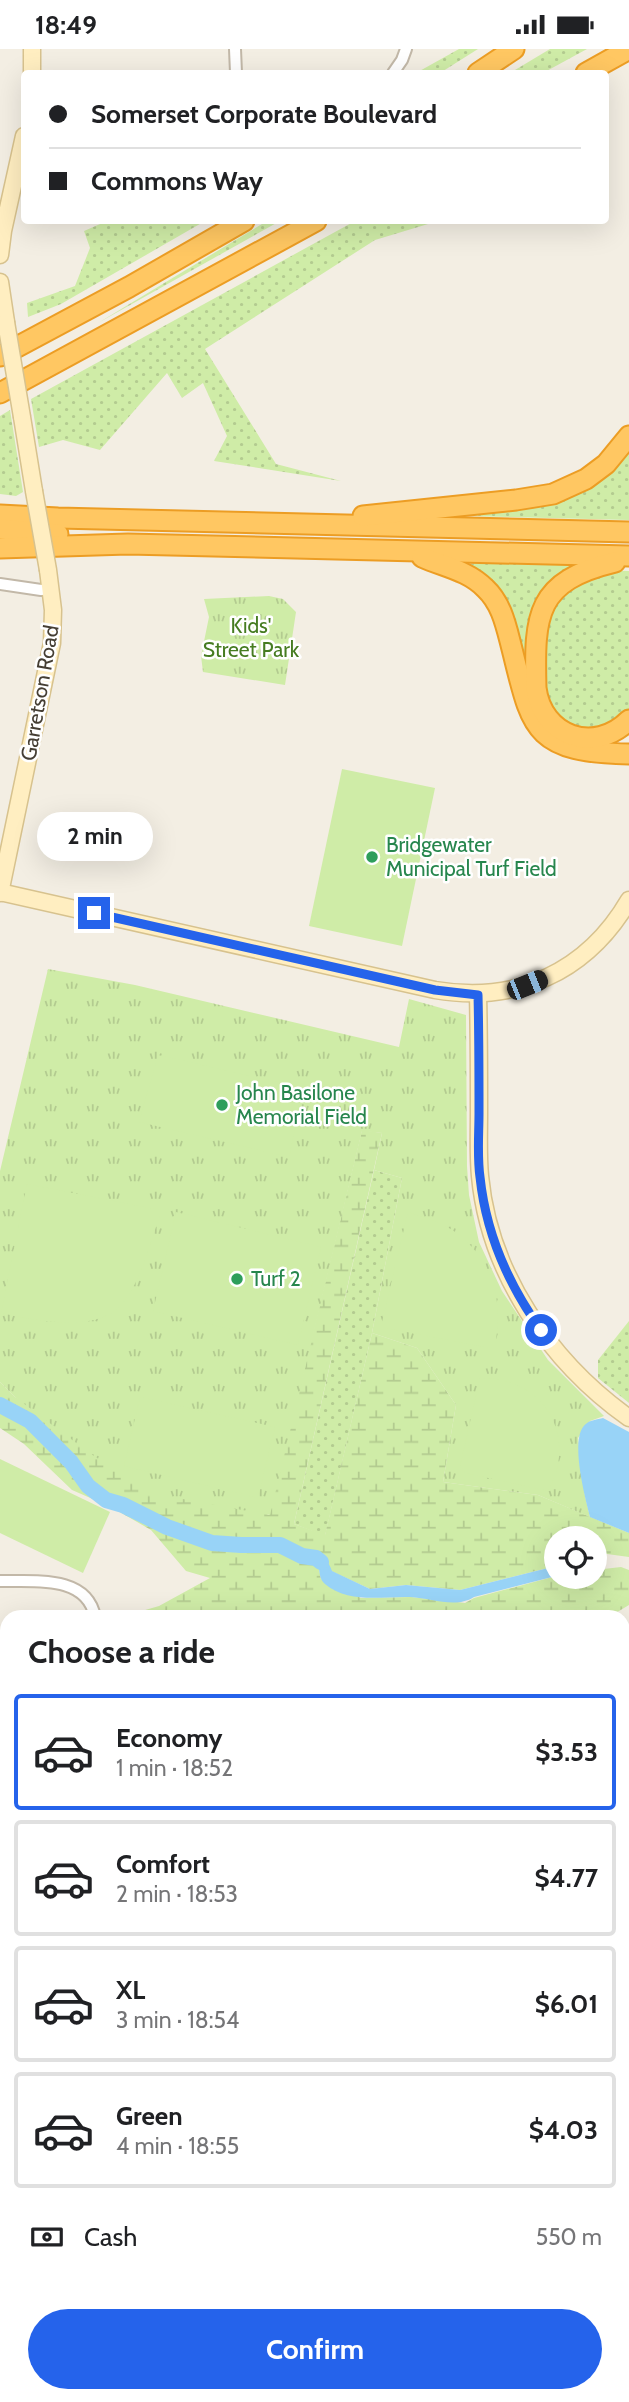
<!DOCTYPE html>
<meta charset="utf-8">
<style>
body{margin:0;font-family:Cabin,sans-serif;background:#f2f2f2;color:#202124;height:100vh;display:flex;flex-direction:column;font-size:26px;white-space:nowrap}
*{box-sizing:border-box;margin:0}
p{font-size:23px;color:#757577}
.icon{flex:none;width:38px;height:38px;fill:none;stroke:currentColor;stroke-width:2;stroke-linecap:round;stroke-linejoin:round}
.map{position:relative;flex:1;overflow:hidden}
.sheet{position:absolute;left:0px;top:1561px;width:630px;height:793px;display:flex;flex-direction:column;background:#fff;border-radius:21px 21px 0 0;box-shadow:0 7px 28px #0002}
.sheet>*{flex:none}
.hud{position:absolute;left:21px;top:21px;width:588px;height:154px;border-radius:7px;box-shadow:0 7px 28px #0002;display:grid;align-content:center;height:154px;padding:0 28px;background:#fff}
.fabs{position:absolute;left:544px;top:1477px;display:grid;gap:14px}
.fabs a{display:grid;place-items:center;width:63px;height:63px;border-radius:50%;background:#fff;box-shadow:0 7px 28px #0002;font-size:35px}
.end{position:absolute;width:32px;height:32px;margin:-16px;border:9px solid #2563eb;background:#fff;box-shadow:0 0 0 4px #fff}
.from{border-radius:50%}
.bubble{position:absolute;height:49px;border-radius:24px;background:#fff;box-shadow:0 7px 28px #0002;font-size:23px;font-weight:700;line-height:49px;text-align:center}
.car{position:absolute;width:21px;height:42px;margin:-21px -10px;border-radius:9px;box-shadow:0 0 5px 2px #0007;background:linear-gradient(#222 24%,#8ab4d8 0 40%,#222 0 76%,#8ab4d8 0 86%,#222 0)}
.hud b{display:flex;align-items:center;gap:24px;height:66px;font-size:26px}
.hud b+b{border-top:2px solid #e0e0e0}
.hud i{width:18px;height:18px;background:#202124}
ul{padding:0;list-style:none}
li{display:flex;align-items:center;gap:21px;height:116px;margin:0 14px 10px;padding:0 14px;border:4px solid #e0e0e0;border-radius:7px}
li div{flex:1}
li b{display:block;font-size:26px}
li em{font-style:normal;font-weight:700}
li.active{border-color:#2563eb}
li>.icon{width:63px;height:63px;stroke-width:1.5}
h2{padding:0 28px;font-size:32px;line-height:84px}
.pay{display:flex;align-items:center;gap:18px;height:77px;padding:0 28px;font-size:26px}
.pay p{margin-inline-start:auto}
.primary-button{display:flex;gap:14px;margin-top:auto;padding:14px 28px}
.primary-button a{flex:1;height:80px;border-radius:42px;background:#2563eb;color:#fff;font-size:28px;font-weight:700;line-height:80px;text-align:center}
.status{display:flex;justify-content:space-between;align-items:center;height:49px;padding:0 35px;background:#fff;direction:ltr}
.status svg{height:19px;fill:currentColor}
.map>svg:first-child{display:block}
</style>
<div class="status"><b>18:49</b><svg viewBox="0 0 49 12"><path d="M0 12V9h3v3zM5 12V6h3v6zM10 12V3h3v9zM15 12V0h3v12zM26 1h20v11H26zM47 4h2v5h-2z"/></svg></div>
<div class="map">
<svg width="629" height="2353" viewBox="0 0 629 2353">
<defs>
<pattern id="grass-dots" width="8" height="8" patternUnits="userSpaceOnUse" patternTransform="scale(1.75)"><rect width="8" height="8" fill="#cfeca7"/><path d="M2 2h.1M6 6h.1" fill="none" stroke="#b3cb90" stroke-width="1.8" stroke-linecap="round"/></pattern>
<pattern id="forest-firs" width="22" height="20" patternUnits="userSpaceOnUse" patternTransform="scale(1.75)"><rect width="22" height="20" fill="#cfeca7"/><path d="M5 1l3.5 6h-7zM16 11l3.5 6h-7z" fill="#b3cb90"/></pattern>
<pattern id="wetland-marsh" width="20" height="14" patternUnits="userSpaceOnUse" patternTransform="scale(1.75)"><rect width="20" height="14" fill="#cfeca7"/><path d="M1 5h8M5 5V1M11 12h8M15 12V8" fill="none" stroke="#b3cb90"/></pattern>
<pattern id="park-tufts" width="24" height="20" patternUnits="userSpaceOnUse" patternTransform="scale(1.75)"><rect width="24" height="20" fill="#cfeca7"/><path d="M3 7l-1-3M5 7V3M7 7l1-3M15 17l-1-3M17 17v-4M19 17l1-3" fill="none" stroke="#b3cb90"/></pattern>
</defs>
<rect width="100%" height="100%" fill="#f3eee3"/>
<g fill="url(#grass-dots)">
<polygon points="459,0 478,0 440,24 416,24"/>
<polygon points="550,0 587,0 543,24 510,24"/>
<polygon points="107,172 205,172 61,255 28,268 27,254 75,237 90,199 84,182"/>
<polygon points="267,172 280,172 98,274"/>
<polygon points="355,172 438,172 375,191 205,300 276,415 341,432 214,412 227,387 203,334 182,349 167,324 100,401 63,391 39,398 31,350"/>
<polygon points="10,361 23,443 16,447 0,445 0,367"/>
<polygon points="629,392 629,471 424,466 539,454"/>
<polygon points="483,514 583,516 555,533 529,652 512,572 464,515"/>
<polygon points="597,521 629,522 629,664 611,680 575,683 545,655 542,571 553,551"/>
<polygon points="374,1121 402,1129 372,1284 325,1487 294,1475"/>
<polygon points="629,1272 629,1354 598,1329 598,1311"/>
<polygon points="629,1776 629,2128 623,2130 623,1777"/>
<polygon points="629,2143 629,2252 623,2261 623,2145"/>
<polygon points="411,2347 574,2347 570,2353 411,2353"/>
</g>
<polygon fill="url(#forest-firs)" points="7,2116 7,2347 368,2347 368,2353 0,2353 0,2119"/>
<polygon fill="url(#wetland-marsh)" points="362,1081 382,1084 294,1475 325,1486 372,1284 417,1299 456,1356 443,1433 538,1446 629,1484 629,1508 607,1505 595,1508 595,1489 556,1489 556,1517 460,1541 406,1536 370,1540 331,1522 312,1510 318,1515 321,1530 361,1549 411,1548 465,1554 474,1549 556,1527 595,1528 595,1521 621,1518 629,1521 629,1556 609,1568 432,1564 431,1568 292,1568 287,1564 275,1561 272,1568 121,1568 159,1557 210,1529 186,1522 151,1481 111,1458 72,1441 24,1395 0,1379 0,1333 15,1348 269,1466"/>
<g fill="url(#park-tufts)">
<polygon points="269,547 283,550 296,563 285,636 203,623 201,607 209,568 204,550"/>
<polygon points="48,920 135,936 399,998 409,950 466,966 467,1117 469,1146 479,1193 502,1242 548,1311 604,1367 590,1372 578,1389 585,1447 590,1468 538,1446 443,1433 456,1356 417,1299 372,1284 402,1129 374,1121 382,1084 362,1082 270,1466 150,1444 91,1405 15,1348 0,1333 0,1122"/>
</g>
<g fill="#cfeca7">
<polygon points="342,720 435,739 402,897 309,877"/>
<polygon points="158,1006 304,1039 289,1108 139,1073"/>
<path d="M27,1135l128,25 5,7c-10,26 -20,69 -39,89 -26,29 -87,15 -120,8z"/>
<polygon points="176,1163 321,1198 298,1296 153,1262"/>
<path d="M408,1163c14,5 29,8 41,16 41,25 56,71 46,116l-6,4 -103,-20 -4,-6z"/>
<path d="M480,1329c63,-2 99,58 68,113l-83,-18 -5,-7z"/>
<polygon points="140,1348 275,1378 258,1449 124,1417"/>
<polygon points="0,1410 110,1463 83,1524 0,1484"/>
<polygon points="7,1998 7,2087 0,2090 0,2000"/>
</g>
<g fill="#98d3f7">
<path d="M603,1369l26,14v101l-39,-16c-5,-20 -19,-73 -7,-90 5,-7 12,-7 20,-9z"/>
<path d="M310,1504c12,3 18,6 22,18l38,18 36,-4 54,5 96,-24v10l-82,21c-19,12 -42,1 -64,0 -28,-1 -61,7 -85,-13 -6,-5 -5,-12 -7,-20l-16,-8z"/>
</g>
<g fill="none" stroke-linecap="round" stroke-linejoin="round">
<polyline stroke="#98d3f7" stroke-width="16" points="0,1356 30,1372 71,1413 88,1437 106,1451 123,1456 167,1478 212,1494 241,1496 280,1496 302,1507 316,1509 321,1513"/>
<defs>
<g id="street">
<polyline points="235,0 236,24"/>
<polyline points="393,24 402,11 406,0"/>
<polyline points="0,535 41,541 51,540"/>
<path d="M0,1532c33,1 87,-7 95,36"/>
<polyline points="0,1935 7,1930"/>
</g>
<g id="secondary">
<polyline points="32,24 32,0"/>
<polyline points="0,206 3,182 24,87"/>
<polyline points="0,233 6,273"/>
<polyline points="22,368 34,442"/>
<path d="M0,843l435,98c82,14 152,-18 194,-90"/>
<polyline points="0,844 52,594 53,561 48,521"/>
<path d="M478,946c1,39 1,78 1,117 0,21 -1,43 1,64 9,97 70,186 149,242"/>
</g>
<g id="highway">
<polyline points="478,24 514,0"/>
<polyline points="586,24 629,0"/>
<polyline points="0,307 129,238 244,172"/>
<polyline points="0,344 316,172"/>
<polyline points="0,466 58,469 629,483"/>
<polyline points="363,467 516,451 553,445 586,430 606,415 629,387"/>
<polyline points="0,480 58,485"/>
<polyline points="0,499 128,495 629,507"/>
<path d="M422,508c22,10 45,13 63,31 15,14 20,33 25,53 22,86 19,111 119,113"/>
<path d="M615,513c-79,19 -81,52 -79,126 6,48 58,67 93,32"/>
<polyline points="623,2309 629,2298"/>
<polyline points="599,2353 603,2347"/>
</g>
</defs>
<use href="#street" stroke="#c2b8a8" stroke-width="14"/>
<use href="#secondary" stroke="#d7c28e" stroke-width="19"/>
<use href="#highway" stroke="#ec9d24" stroke-width="23"/>
<use href="#street" stroke="#fff" stroke-width="10"/>
<use href="#secondary" stroke="#ffeec1" stroke-width="16"/>
<use href="#highway" stroke="#ffc762" stroke-width="19"/>
<defs>
<g id="secondary-bridge">
<polyline points="6,273 22,368"/>
<polyline points="34,442 48,521"/>
</g>
</defs>
<use href="#secondary-bridge" stroke="#d7c28e" stroke-width="19" stroke-linecap="butt"/>
<use href="#secondary-bridge" stroke="#ffeec1" stroke-width="16"/>
</g>
<g fill="none" stroke-linecap="round" stroke-linejoin="round">
<path stroke="#2563eb" stroke-width="9" d="M94,864l341,77 43,5c1,39 1,78 1,118 0,21 -2,43 1,64 6,57 28,107 61,153"/>
</g>
<g fill="#2e9e5b" stroke="#fff" stroke-width="2.5">
<circle cx="372" cy="808" r="7"/>
<circle cx="222" cy="1056" r="7"/>
<circle cx="237" cy="1230" r="7"/>
</g>
<g text-anchor="middle" stroke-width="5" stroke-linejoin="round" paint-order="stroke">
<g font-size="21" fill="#467c21" stroke="#fff">
<text x="251" y="584">Kids'<tspan x="251" dy="24">Street Park</tspan></text>
</g>
<g font-size="21" fill="#453e33" stroke="#fff">
<text transform="translate(40 644) rotate(-80)" y="7">Garretson Road</text>
</g>
<g font-size="21" fill="#27864d" stroke="#fff" text-anchor="start">
<text x="386" y="803">Bridgewater<tspan x="386" dy="24">Municipal Turf Field</tspan></text>
<text x="236" y="1051">John Basilone<tspan x="236" dy="24">Memorial Field</tspan></text>
<text x="251" y="1237">Turf 2</text>
</g>
</g>
</svg>
<div class="fabs">
<a><svg class="icon" aria-label="locate" viewBox="0 0 24 24"><circle cx="12" cy="12" r="6"/><path d="M12 2v4M12 18v4M2 12h4M18 12h4"/></svg></a>
</div>
<i class="end from" style="left:541px;top:1281px"></i>
<i class="end" style="left:94px;top:864px"></i>
<div class="bubble" style="left:37px;top:763px;width:116px">2 min</div>
<i class="car" style="left:527px;top:936px;rotate:68deg"></i>
<div class="hud">
<b><i class="from"></i>Somerset Corporate Boulevard</b>
<b><i></i>Commons Way</b>
</div>
<section class="sheet">
<h2>Choose a ride</h2>
<ul>
<li class="active"><svg class="icon" aria-label="car" viewBox="0 0 24 24"><path d="M5 17H2v-5l4-1 3-4h7l3 4 3 1v5h-3M9 17h6M6 11h13"/><circle cx="7" cy="17" r="2"/><circle cx="17" cy="17" r="2"/></svg><div><b>Economy</b><p>1 min · 18:52</p></div><em>$3.53</em></li>
<li><svg class="icon" aria-label="car" viewBox="0 0 24 24"><path d="M5 17H2v-5l4-1 3-4h7l3 4 3 1v5h-3M9 17h6M6 11h13"/><circle cx="7" cy="17" r="2"/><circle cx="17" cy="17" r="2"/></svg><div><b>Comfort</b><p>2 min · 18:53</p></div><em>$4.77</em></li>
<li><svg class="icon" aria-label="car" viewBox="0 0 24 24"><path d="M5 17H2v-5l4-1 3-4h7l3 4 3 1v5h-3M9 17h6M6 11h13"/><circle cx="7" cy="17" r="2"/><circle cx="17" cy="17" r="2"/></svg><div><b>XL</b><p>3 min · 18:54</p></div><em>$6.01</em></li>
<li><svg class="icon" aria-label="car" viewBox="0 0 24 24"><path d="M5 17H2v-5l4-1 3-4h7l3 4 3 1v5h-3M9 17h6M6 11h13"/><circle cx="7" cy="17" r="2"/><circle cx="17" cy="17" r="2"/></svg><div><b>Green</b><p>4 min · 18:55</p></div><em>$4.03</em></li>
</ul>
<div class="pay"><svg class="icon" aria-label="cash" viewBox="0 0 24 24"><path d="M3 7h18v10H3z"/><circle cx="12" cy="12" r="2"/></svg>Cash<p>550 m</p></div>
<div class="primary-button"><a>Confirm</a></div>
</section>
</div>
